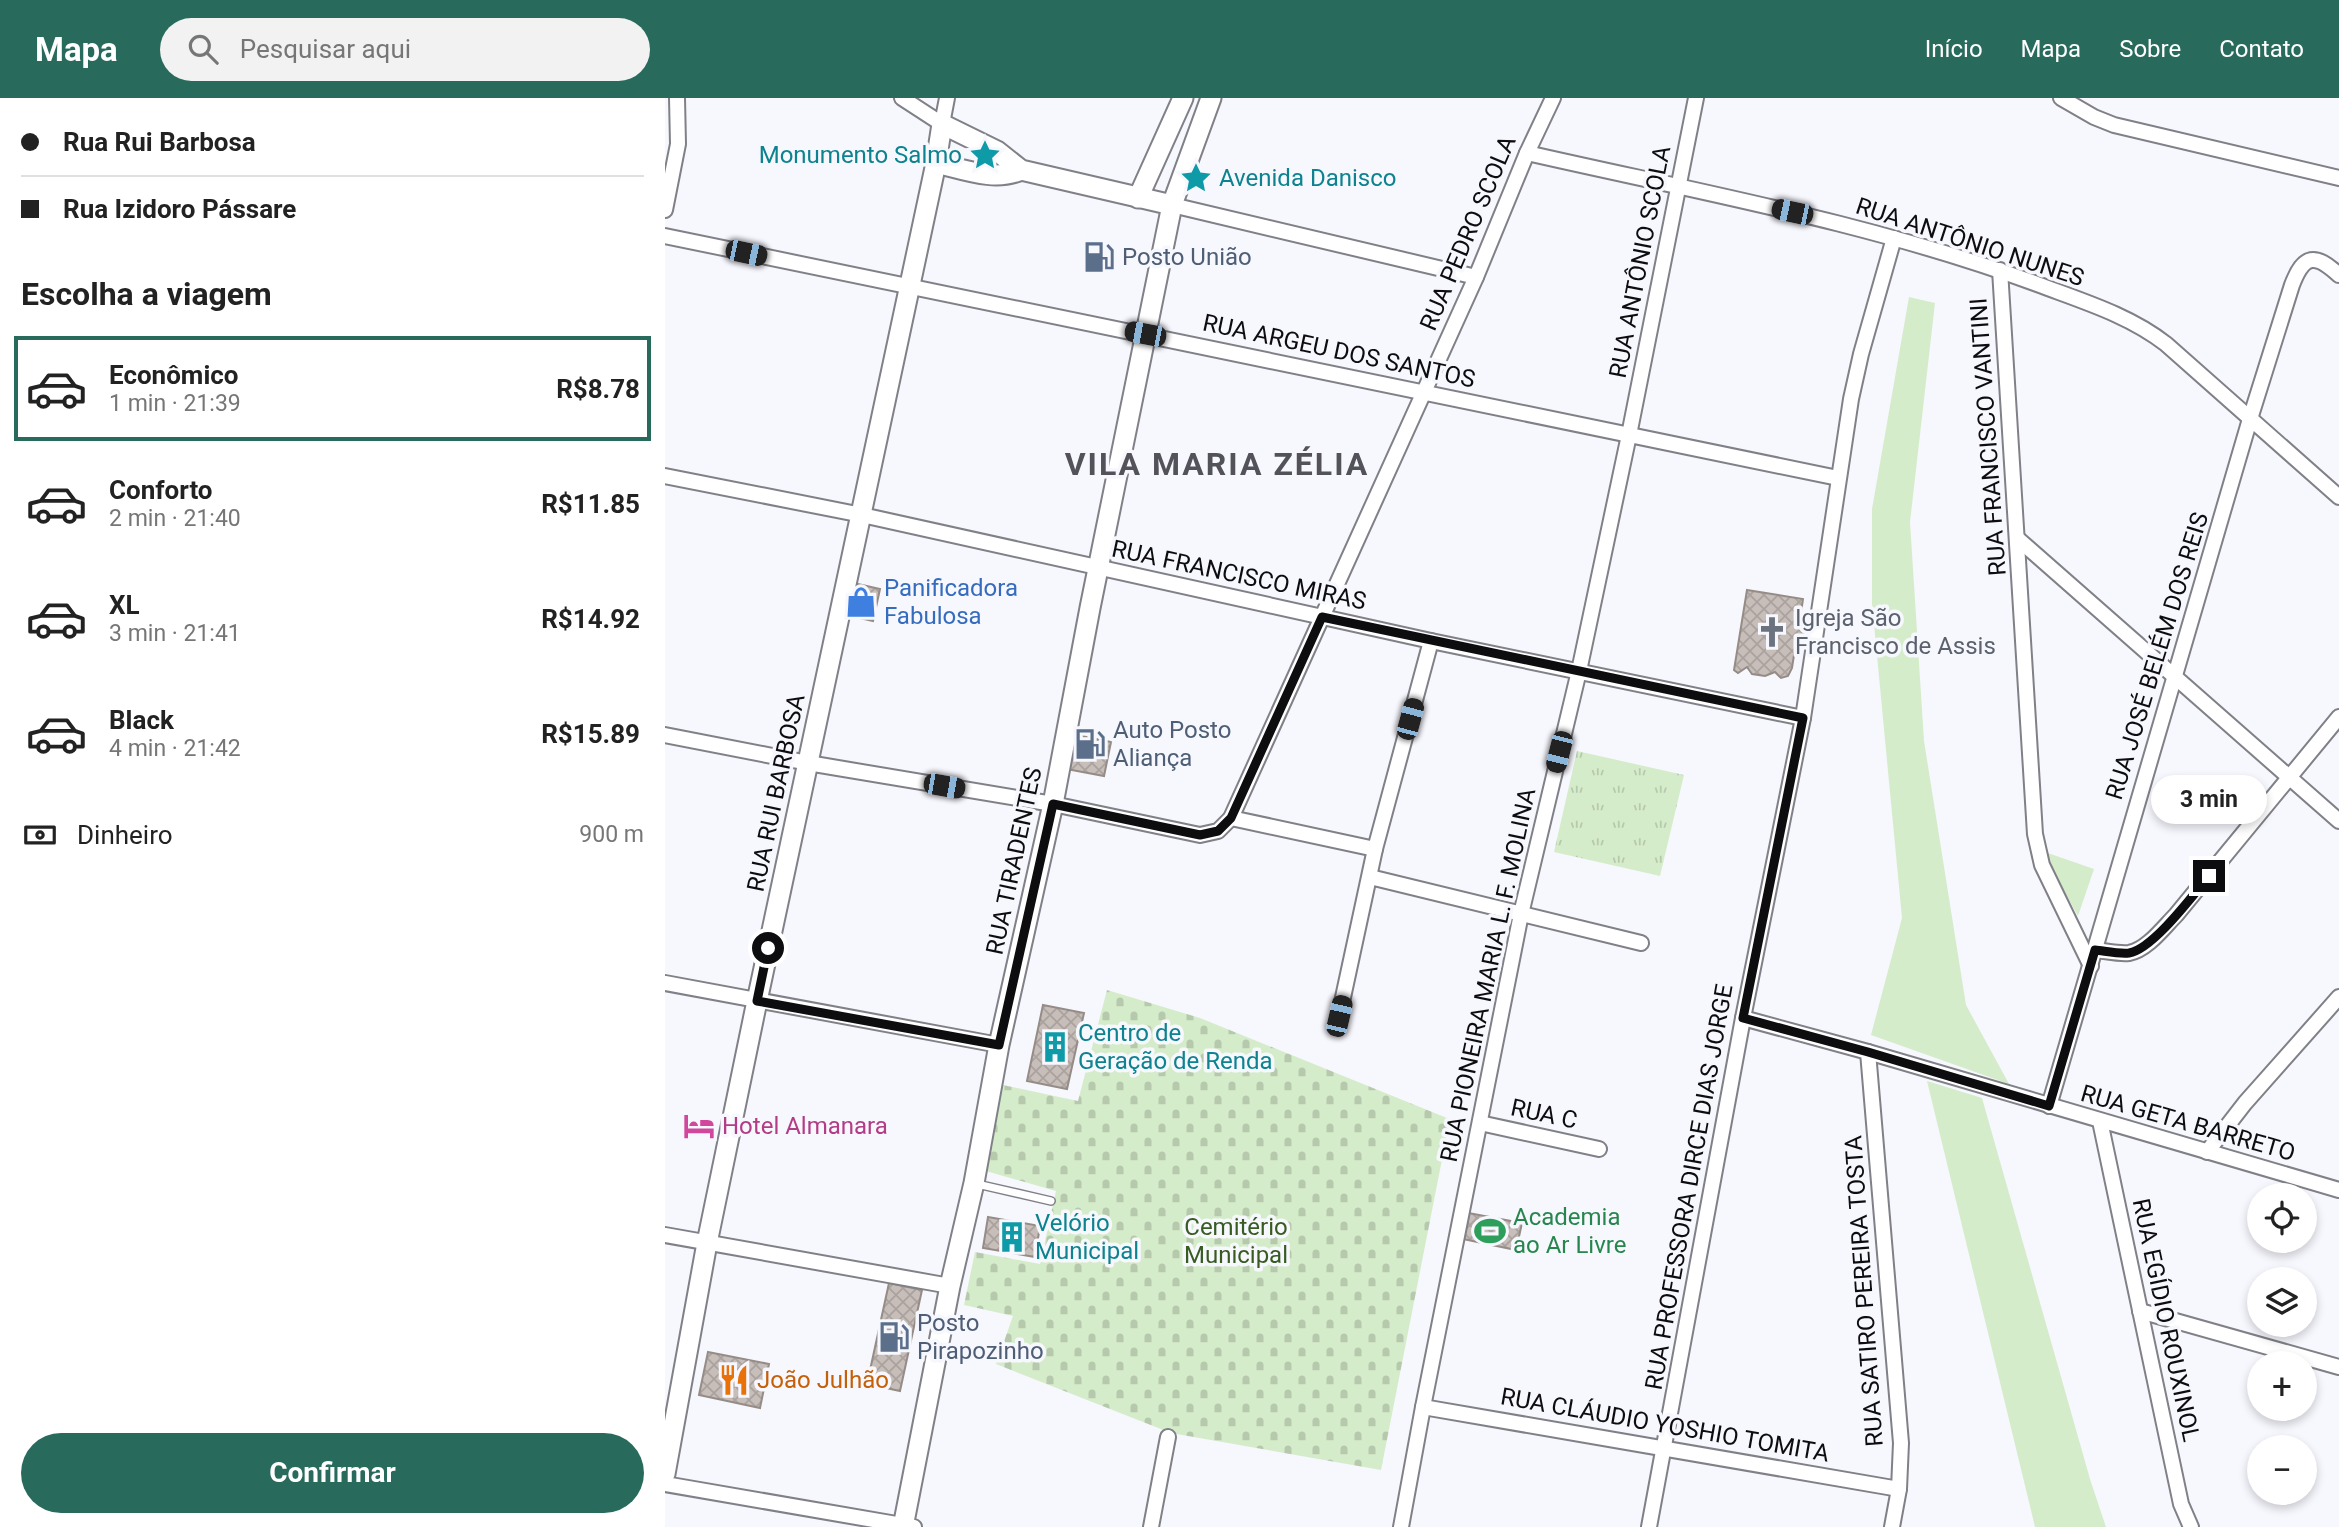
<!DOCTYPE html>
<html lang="pt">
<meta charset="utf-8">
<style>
body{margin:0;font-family:Roboto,sans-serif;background:#f2f2f2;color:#222;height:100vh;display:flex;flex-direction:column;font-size:26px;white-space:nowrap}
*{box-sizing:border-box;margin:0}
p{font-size:23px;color:#767676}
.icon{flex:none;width:38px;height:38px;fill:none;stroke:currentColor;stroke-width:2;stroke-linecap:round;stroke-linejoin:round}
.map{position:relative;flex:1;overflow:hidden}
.side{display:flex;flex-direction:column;background:#fff;width:665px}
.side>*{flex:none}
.banner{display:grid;align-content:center;height:154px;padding:0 21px;background:#fff}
.tools{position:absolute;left:1582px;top:1085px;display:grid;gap:14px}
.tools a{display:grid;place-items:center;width:70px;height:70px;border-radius:50%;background:#fff;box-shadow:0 4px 10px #0003;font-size:35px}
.end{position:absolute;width:32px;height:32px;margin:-16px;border:9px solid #0d0d10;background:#fff;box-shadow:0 0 0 4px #fff}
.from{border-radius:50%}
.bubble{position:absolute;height:49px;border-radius:24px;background:#fff;box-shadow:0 4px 10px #0003;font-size:23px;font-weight:700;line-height:49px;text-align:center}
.car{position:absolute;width:21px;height:42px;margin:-21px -10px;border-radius:9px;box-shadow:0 0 5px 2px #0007;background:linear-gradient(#222 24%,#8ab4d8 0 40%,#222 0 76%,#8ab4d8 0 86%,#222 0)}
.banner b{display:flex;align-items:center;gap:24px;height:66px;font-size:26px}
.banner b+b{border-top:2px solid #e0e0e0}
.banner i{width:18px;height:18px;background:#222}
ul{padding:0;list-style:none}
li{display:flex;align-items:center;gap:21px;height:105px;margin:0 14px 10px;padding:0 7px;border:4px solid transparent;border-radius:0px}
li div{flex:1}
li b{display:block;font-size:26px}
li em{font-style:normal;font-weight:700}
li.selected{border-color:#286b5c}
li>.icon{width:63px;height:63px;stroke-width:1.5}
h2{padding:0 21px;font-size:32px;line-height:84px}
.pay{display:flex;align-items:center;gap:18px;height:77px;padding:0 21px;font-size:26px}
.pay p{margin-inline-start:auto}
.action{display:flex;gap:14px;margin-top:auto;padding:14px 21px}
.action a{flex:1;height:80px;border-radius:42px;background:#286b5c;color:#fff;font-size:28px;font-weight:700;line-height:80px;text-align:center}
header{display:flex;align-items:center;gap:42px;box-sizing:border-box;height:98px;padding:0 35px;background:#286b5c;color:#fff}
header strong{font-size:33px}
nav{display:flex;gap:38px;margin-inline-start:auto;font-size:24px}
.search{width:490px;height:63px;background:#f2f2f2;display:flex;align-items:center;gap:18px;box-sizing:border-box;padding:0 24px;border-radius:38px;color:#767676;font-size:26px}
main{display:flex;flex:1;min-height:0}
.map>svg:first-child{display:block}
</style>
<header>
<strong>Mapa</strong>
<div class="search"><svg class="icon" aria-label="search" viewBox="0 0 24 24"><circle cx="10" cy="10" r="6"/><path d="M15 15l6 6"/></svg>Pesquisar aqui</div>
<nav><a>Início</a><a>Mapa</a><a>Sobre</a><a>Contato</a></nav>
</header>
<main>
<section class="side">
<div class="banner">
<b><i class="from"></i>Rua Rui Barbosa</b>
<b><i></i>Rua Izidoro Pássare</b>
</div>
<h2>Escolha a viagem</h2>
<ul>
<li class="selected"><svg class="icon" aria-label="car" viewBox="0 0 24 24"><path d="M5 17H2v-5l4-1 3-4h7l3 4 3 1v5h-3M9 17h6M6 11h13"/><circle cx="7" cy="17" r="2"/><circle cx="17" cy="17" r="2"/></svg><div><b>Econômico</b><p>1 min · 21:39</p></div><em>R$8.78</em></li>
<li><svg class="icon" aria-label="car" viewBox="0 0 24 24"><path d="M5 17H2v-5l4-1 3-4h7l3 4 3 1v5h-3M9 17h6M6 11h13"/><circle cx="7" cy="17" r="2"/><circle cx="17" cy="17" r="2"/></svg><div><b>Conforto</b><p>2 min · 21:40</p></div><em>R$11.85</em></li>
<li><svg class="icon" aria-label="car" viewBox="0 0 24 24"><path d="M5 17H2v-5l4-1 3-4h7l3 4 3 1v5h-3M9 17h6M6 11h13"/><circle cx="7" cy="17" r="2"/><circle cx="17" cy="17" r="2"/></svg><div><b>XL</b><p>3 min · 21:41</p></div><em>R$14.92</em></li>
<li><svg class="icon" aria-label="car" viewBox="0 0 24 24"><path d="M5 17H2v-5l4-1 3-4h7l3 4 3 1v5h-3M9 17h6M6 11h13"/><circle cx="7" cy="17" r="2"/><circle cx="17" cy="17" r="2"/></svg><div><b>Black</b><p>4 min · 21:42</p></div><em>R$15.89</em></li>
</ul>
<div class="pay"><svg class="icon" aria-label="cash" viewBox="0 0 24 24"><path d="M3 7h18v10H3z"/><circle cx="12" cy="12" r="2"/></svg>Dinheiro<p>900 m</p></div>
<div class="action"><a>Confirmar</a></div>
</section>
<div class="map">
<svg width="1674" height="1429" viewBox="0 0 1674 1429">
<defs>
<pattern id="grass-tufts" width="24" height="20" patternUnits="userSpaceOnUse" patternTransform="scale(1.75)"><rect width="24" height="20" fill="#d5ecca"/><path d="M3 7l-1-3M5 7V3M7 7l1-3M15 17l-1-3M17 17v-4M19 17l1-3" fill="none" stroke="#b6c9ac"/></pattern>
<pattern id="cemetery-stones" width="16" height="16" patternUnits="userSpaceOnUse" patternTransform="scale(1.75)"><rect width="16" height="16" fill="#d5ecca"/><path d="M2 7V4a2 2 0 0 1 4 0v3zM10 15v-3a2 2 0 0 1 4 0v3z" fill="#b6c9ac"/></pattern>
<pattern id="building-cross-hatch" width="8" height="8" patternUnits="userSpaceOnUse" patternTransform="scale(1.75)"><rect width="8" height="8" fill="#c7beb9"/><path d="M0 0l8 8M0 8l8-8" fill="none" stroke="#aaa29e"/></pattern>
</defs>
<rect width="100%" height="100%" fill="#f7f7fe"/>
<polygon fill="url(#grass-tufts)" points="912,653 1019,677 995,778 889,754"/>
<polygon fill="url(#cemetery-stones)" points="442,892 535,920 782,1020 783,1031 716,1372 506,1335 331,1266 348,1218 299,1207 310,1154 375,1166 391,1093 314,1071 338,987 413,1003"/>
<g fill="#d5ecca">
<polygon points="1244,199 1270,205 1245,424 1259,643 1301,907 1344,986 1206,937 1237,820 1207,505 1207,411"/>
<polygon points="1377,753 1429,771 1413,818"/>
<polygon points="1262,983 1317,1000 1425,1381 1441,1429 1370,1429"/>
</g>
<g fill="url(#building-cross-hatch)" stroke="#958c87" stroke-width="2">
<polygon points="184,484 215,491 208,523 177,516"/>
<polygon points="1082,492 1138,501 1134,528 1141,529 1139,539 1132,538 1127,570 1123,578 1116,580 1110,574 1100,578 1087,576 1082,569 1073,575 1069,572"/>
<polygon points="403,635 446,644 439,678 396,670"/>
<polygon points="378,907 419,915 402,991 362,983"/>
<polygon points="798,1114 857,1125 851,1152 793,1140"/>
<polygon points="323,1119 375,1128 370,1159 318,1150"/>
<polygon points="224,1185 257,1192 235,1293 202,1286"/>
<polygon points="43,1254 104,1266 95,1310 34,1297"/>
</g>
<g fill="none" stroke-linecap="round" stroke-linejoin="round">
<defs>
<polyline id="lane" points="312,1086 386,1103"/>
<g id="street">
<polyline points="237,0 277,26 282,0"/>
<polyline points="1396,0 1429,19 1449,27 1674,80"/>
<path d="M862,55c171,39 345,70 510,131 45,17 92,31 129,60l173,153"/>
<polyline points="507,107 811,179"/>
<polyline points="0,112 13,46 12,0"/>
<polyline points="0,138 1173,380"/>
<polyline points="1335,172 1370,736 1377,767 1426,868"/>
<polyline points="0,378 197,417 766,543 1138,620"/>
<polyline points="1353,441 1674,723"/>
<polyline points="0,637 143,665 388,706 535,737 553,733 566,720 811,179 862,55 888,0"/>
<polyline points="566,720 710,751"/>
<polyline points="705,779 976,845"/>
<path d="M1430,852c11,1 23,4 34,3 18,-3 35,-26 47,-38l163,-198"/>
<polyline points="0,885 334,947"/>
<polyline points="674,918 710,751 766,543"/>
<polyline points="1078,920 1203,954 1674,1092"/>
<polyline points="1203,954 1236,1345 1234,1391 1227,1429"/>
<path d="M1384,1008l201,-687 42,-134c12,-31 23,-32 47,-10"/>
<polyline points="1435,1023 1516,1406 1526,1429"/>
<polyline points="815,1025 934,1051"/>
<polyline points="1542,1054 1580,1005 1674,899"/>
<polyline points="0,1137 285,1188"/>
<polyline points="1475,1213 1674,1269"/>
<polyline points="758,1309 1234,1391"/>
<polyline points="0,1386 249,1429"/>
<polyline points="486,1429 503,1339"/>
<polyline points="736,1429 758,1309 856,816 914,573 964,337 1031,0"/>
<polyline points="984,1429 1078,920 1138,620 1186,301 1196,256 1229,140"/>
</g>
<g id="secondary">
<path d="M271,65c27,6 59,19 85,7"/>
<polyline points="473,100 518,0"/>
<polyline points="0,1376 42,1145 92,903 271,65 277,26 332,53 356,72 507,107"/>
<polyline points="238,1429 285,1188 309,1085 334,947 388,706 425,510 507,107 546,0"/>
</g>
</defs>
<use href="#lane" stroke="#808088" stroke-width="10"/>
<use href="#street" stroke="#808088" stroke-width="18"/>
<use href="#secondary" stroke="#808088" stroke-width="23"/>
<use href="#lane" stroke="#fff" stroke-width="7"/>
<use href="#street" stroke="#fff" stroke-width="14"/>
<use href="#secondary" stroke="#fff" stroke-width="19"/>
</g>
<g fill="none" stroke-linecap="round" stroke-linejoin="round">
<path stroke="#0d0d10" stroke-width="9" d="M103,850l-11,53 242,44 54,-241 147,31 18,-4 13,-13 91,-201 481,101 -60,300 125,34 181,54 46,-156c10,1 23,4 34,3 24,-4 64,-58 80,-77"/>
</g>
<defs>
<symbol id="sight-bare" viewBox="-9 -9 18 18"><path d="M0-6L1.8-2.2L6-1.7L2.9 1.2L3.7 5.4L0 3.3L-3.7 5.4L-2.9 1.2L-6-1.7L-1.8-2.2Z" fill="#0f9aa8" stroke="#f7f7fe" stroke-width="2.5" paint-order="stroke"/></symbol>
<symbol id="fuel-bare" viewBox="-9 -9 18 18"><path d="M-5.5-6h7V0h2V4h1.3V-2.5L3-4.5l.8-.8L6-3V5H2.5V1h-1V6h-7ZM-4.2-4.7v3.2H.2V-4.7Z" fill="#5c6f8a" stroke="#f7f7fe" stroke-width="2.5" paint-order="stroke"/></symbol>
<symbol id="shop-bare" viewBox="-9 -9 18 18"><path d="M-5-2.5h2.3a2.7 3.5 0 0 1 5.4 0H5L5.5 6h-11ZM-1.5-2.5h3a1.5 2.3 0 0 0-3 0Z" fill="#3f7fe0" stroke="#f7f7fe" stroke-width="2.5" paint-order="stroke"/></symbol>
<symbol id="church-bare" viewBox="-9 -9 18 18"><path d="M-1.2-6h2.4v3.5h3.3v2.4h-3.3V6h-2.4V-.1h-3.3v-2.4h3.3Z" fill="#6b7280" stroke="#f7f7fe" stroke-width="2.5" paint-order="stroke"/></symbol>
<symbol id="building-bare" viewBox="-9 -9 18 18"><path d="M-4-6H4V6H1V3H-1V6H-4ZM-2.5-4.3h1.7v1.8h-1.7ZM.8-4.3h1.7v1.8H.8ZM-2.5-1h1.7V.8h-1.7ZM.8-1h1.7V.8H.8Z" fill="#0f9aa8" stroke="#f7f7fe" stroke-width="2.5" paint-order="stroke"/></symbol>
<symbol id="hotel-bare" viewBox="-9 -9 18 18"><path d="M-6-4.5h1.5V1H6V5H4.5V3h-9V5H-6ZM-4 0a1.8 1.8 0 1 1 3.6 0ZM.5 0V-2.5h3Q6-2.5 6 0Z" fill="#d1479c" stroke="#f7f7fe" stroke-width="2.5" paint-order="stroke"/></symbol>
<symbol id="stadium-bare" viewBox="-9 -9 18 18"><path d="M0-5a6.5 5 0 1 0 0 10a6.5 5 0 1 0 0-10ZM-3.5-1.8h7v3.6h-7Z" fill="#2e9e5b" stroke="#f7f7fe" stroke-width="2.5" paint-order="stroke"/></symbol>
<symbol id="restaurant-bare" viewBox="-9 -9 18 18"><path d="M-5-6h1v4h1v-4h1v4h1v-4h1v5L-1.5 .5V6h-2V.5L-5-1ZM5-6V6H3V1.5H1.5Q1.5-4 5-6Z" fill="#e8710a" stroke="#f7f7fe" stroke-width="2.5" paint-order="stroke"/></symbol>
</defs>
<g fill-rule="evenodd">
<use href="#sight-bare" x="298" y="35" width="44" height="44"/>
<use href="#sight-bare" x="509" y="58" width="44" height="44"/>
<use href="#fuel-bare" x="412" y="137" width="44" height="44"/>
<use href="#shop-bare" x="174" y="482" width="44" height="44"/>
<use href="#church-bare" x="1085" y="512" width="44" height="44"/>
<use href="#fuel-bare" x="403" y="624" width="44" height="44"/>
<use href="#building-bare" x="368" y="927" width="44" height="44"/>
<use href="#hotel-bare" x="12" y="1006" width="44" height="44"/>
<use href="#stadium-bare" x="803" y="1111" width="44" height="44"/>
<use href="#building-bare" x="325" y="1117" width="44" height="44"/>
<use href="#fuel-bare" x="207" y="1217" width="44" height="44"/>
<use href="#restaurant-bare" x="47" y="1260" width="44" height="44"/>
</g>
<g text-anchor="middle" stroke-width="7" stroke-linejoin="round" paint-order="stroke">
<g font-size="24" fill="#0d838f" stroke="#f7f7fe" text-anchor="start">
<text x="297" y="65" text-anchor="end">Monumento Salmo</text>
<text x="554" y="88">Avenida Danisco</text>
<text x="413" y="943">Centro de<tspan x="413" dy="28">Geração de Renda</tspan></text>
<text x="370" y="1133">Velório<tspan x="370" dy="28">Municipal</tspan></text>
</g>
<g font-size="24" fill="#0d0d10" stroke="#f7f7fe">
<text transform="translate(803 135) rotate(-67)" y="8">RUA PEDRO SCOLA</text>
<text transform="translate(1305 144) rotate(18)" y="8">RUA ANTÔNIO NUNES</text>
<text transform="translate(975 164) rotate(-79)" y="8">RUA ANTÔNIO SCOLA</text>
<text transform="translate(674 253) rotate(12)" y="8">RUA ARGEU DOS SANTOS</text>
<text transform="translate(1323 339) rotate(-94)" y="8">RUA FRANCISCO VANTINI</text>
<text transform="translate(574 477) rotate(12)" y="8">RUA FRANCISCO MIRAS</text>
<text transform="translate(1492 558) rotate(-73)" y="8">RUA JOSÉ BELÉM DOS REIS</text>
<text transform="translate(111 695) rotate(-78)" y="8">RUA RUI BARBOSA</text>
<text transform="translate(349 763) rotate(-78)" y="8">RUA TIRADENTES</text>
<text transform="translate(823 877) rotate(-78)" y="8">RUA PIONEIRA MARIA L. F. MOLINA</text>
<text transform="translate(879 1016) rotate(12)" y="8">RUA C</text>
<text transform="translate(1523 1025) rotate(16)" y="8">RUA GETA BARRETO</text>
<text transform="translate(1024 1089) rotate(-80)" y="8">RUA PROFESSORA DIRCE DIAS JORGE</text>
<text transform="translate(1199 1193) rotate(-94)" y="8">RUA SATIRO PEREIRA TOSTA</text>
<text transform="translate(1501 1222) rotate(78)" y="8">RUA EGÍDIO ROUXINOL</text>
<text transform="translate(1000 1327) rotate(10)" y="8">RUA CLÁUDIO YOSHIO TOMITA</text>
</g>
<g font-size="24" fill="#4e5e75" stroke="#f7f7fe" text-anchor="start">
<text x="457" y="167">Posto União</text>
<text x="448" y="640">Auto Posto<tspan x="448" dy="28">Aliança</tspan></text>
<text x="252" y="1233">Posto<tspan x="252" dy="28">Pirapozinho</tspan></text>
</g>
<g font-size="24" fill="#366cbe" stroke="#f7f7fe" text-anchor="start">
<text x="219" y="498">Panificadora<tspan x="219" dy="28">Fabulosa</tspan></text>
</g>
<g font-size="24" fill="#5b616d" stroke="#f7f7fe" text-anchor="start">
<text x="1130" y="528">Igreja São<tspan x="1130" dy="28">Francisco de Assis</tspan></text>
</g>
<g font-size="24" fill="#b23c85" stroke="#f7f7fe" text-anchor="start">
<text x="57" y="1036">Hotel Almanara</text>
</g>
<g font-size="24" fill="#27864d" stroke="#f7f7fe" text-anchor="start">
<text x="848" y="1127">Academia<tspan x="848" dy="28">ao Ar Livre</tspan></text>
</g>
<g font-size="24" fill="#375b21" stroke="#f7f7fe">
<text x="571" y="1137">Cemitério<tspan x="571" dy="28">Municipal</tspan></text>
</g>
<g font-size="24" fill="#c56008" stroke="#f7f7fe" text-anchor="start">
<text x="92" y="1290">João Julhão</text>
</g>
<g font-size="32" font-weight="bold" letter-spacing="2" fill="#53525a" stroke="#f7f7fe">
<text x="552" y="377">VILA MARIA ZÉLIA</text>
</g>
</g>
</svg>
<div class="tools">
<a><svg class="icon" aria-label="locate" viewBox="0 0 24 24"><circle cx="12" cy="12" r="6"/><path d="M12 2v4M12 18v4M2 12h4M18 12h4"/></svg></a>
<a><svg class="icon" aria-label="layers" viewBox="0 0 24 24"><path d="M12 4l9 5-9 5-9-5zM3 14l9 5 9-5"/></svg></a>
<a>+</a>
<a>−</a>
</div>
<i class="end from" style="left:103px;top:850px"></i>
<i class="end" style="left:1544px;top:778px"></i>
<div class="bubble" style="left:1486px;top:677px;width:116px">3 min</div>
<i class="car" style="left:1127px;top:114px;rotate:282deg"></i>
<i class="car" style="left:81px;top:155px;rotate:102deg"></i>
<i class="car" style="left:480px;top:236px;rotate:281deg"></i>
<i class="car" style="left:745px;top:621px;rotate:15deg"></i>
<i class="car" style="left:894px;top:654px;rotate:194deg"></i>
<i class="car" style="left:279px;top:688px;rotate:100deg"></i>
<i class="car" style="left:674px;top:918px;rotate:13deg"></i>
</div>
</main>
